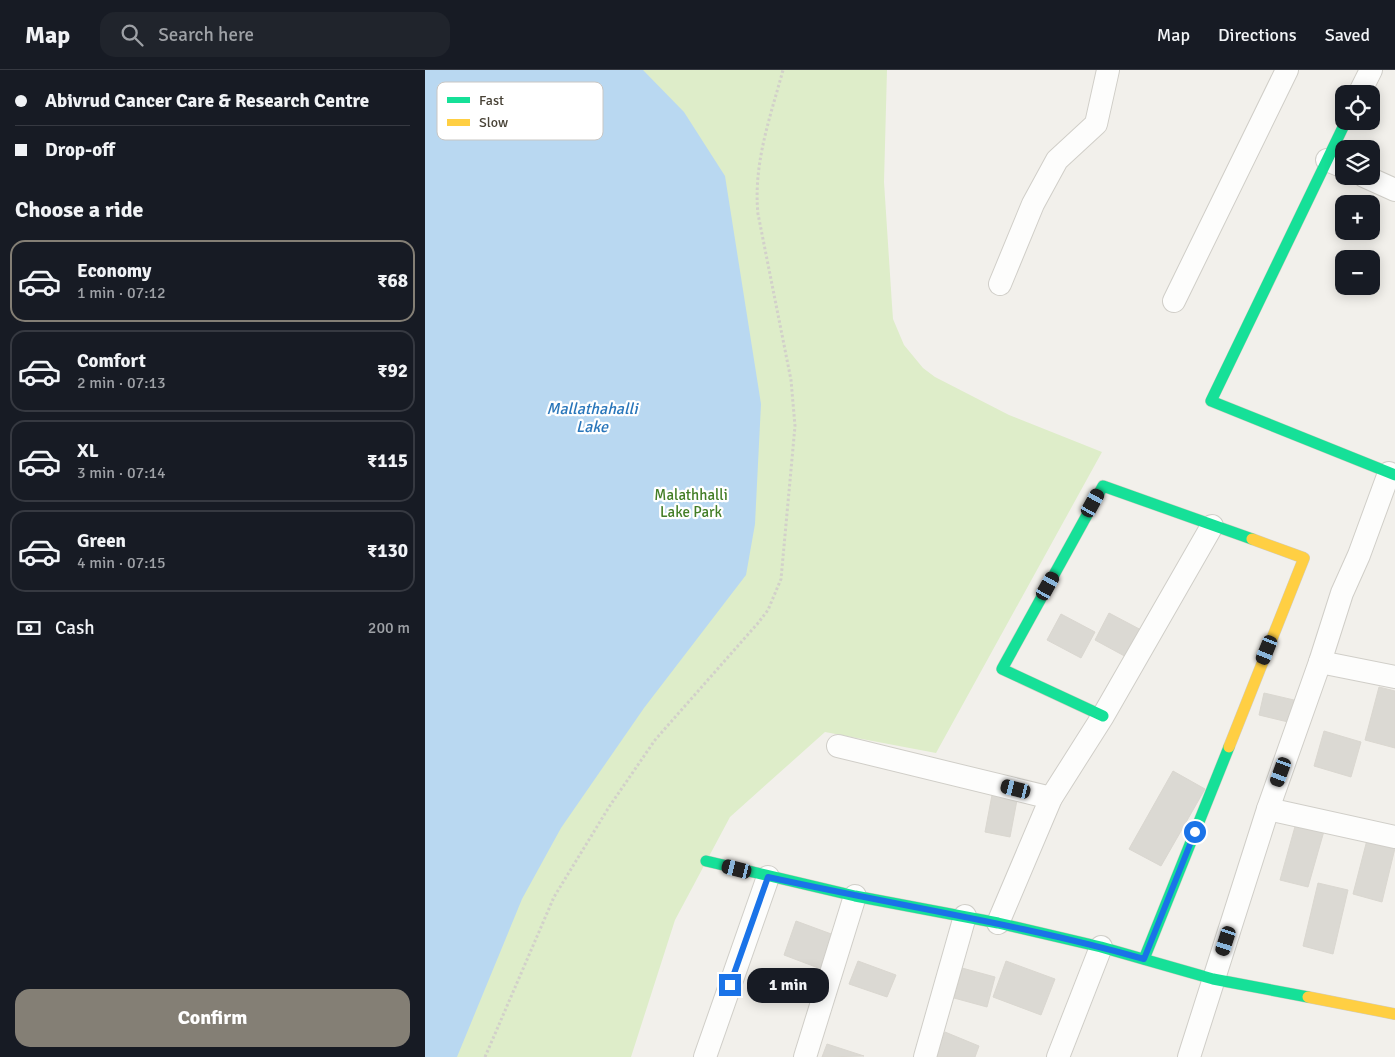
<!DOCTYPE html>
<meta charset="utf-8">
<style>
body{margin:0;font-family:Signika,sans-serif;background:#20242c;color:#f1f3f6;height:100vh;display:flex;flex-direction:column;font-size:19px;white-space:nowrap}
*{box-sizing:border-box;margin:0}
p{font-size:16px;color:#9ea1a6}
.icon{flex:none;width:28px;height:28px;fill:none;stroke:currentColor;stroke-width:2;stroke-linecap:round;stroke-linejoin:round}
.map{position:relative;flex:1;overflow:hidden}
.sheet{display:flex;flex-direction:column;background:#171b24;width:425px}
.sheet>*{flex:none}
.banner{display:grid;align-content:center;height:110px;padding:0 15px;background:#171b24}
.buttons{position:absolute;left:910px;top:15px;display:grid;gap:10px}
.buttons a{display:grid;place-items:center;width:45px;height:45px;border-radius:10px;background:#171b24;box-shadow:0 2px 12px #0003;font-size:25px}
.end{position:absolute;width:22px;height:22px;margin:-11px;border:6px solid #1a73e8;background:#fff;box-shadow:0 0 0 2px #fff}
.from{border-radius:50%}
.bubble{position:absolute;height:35px;border-radius:15px;background:#171b24;box-shadow:0 2px 12px #0003;font-size:16px;font-weight:700;line-height:35px;text-align:center}
.car{position:absolute;width:15px;height:30px;margin:-15px -8px;border-radius:6px;box-shadow:0 0 4px 1px #0007;background:linear-gradient(#222 24%,#8ab4d8 0 40%,#222 0 76%,#8ab4d8 0 86%,#222 0)}
.banner b{display:flex;align-items:center;gap:18px;height:48px;font-size:19px}
.banner b+b{border-top:1px solid #363941}
.banner i{width:12px;height:12px;background:#f1f3f6}
ul{padding:0;list-style:none}
li{display:flex;align-items:center;gap:15px;height:82px;margin:0 10px 8px;padding:0 5px;border:2px solid #363941;border-radius:15px}
li div{flex:1}
li b{display:block;font-size:19px}
li em{font-style:normal;font-weight:700}
li.current{border-color:#847f75}
li>.icon{width:45px;height:45px;stroke-width:1.5}
h2{padding:0 15px;font-size:22px;line-height:60px}
.pay{display:flex;align-items:center;gap:12px;height:55px;padding:0 15px;font-size:19px}
.pay p{margin-inline-start:auto}
.button{display:flex;gap:10px;margin-top:auto;padding:10px 15px}
.button a{flex:1;height:58px;border-radius:15px;background:#847f75;color:#fff;font-size:20px;font-weight:700;line-height:58px;text-align:center}
header{display:flex;align-items:center;gap:30px;box-sizing:border-box;height:70px;padding:0 25px;background:#171b24;border-bottom:1px solid #363941}
header strong{font-size:24px}
nav{display:flex;gap:28px;margin-inline-start:auto;font-size:18px}
.search{width:350px;height:45px;background:#20242c;display:flex;align-items:center;gap:12px;box-sizing:border-box;padding:0 18px;border-radius:15px;color:#9ea1a6;font-size:19px}
main{display:flex;flex:1;min-height:0}
.map>svg:first-child{display:block}
</style>
<header>
<strong>Map</strong>
<div class="search"><svg class="icon" aria-label="search" viewBox="0 0 24 24"><circle cx="10" cy="10" r="6"/><path d="M15 15l6 6"/></svg>Search here</div>
<nav><a>Map</a><a>Directions</a><a>Saved</a></nav>
</header>
<main>
<section class="sheet">
<div class="banner">
<b><i class="from"></i>Abivrud Cancer Care &amp; Research Centre</b>
<b><i></i>Drop-off</b>
</div>
<h2>Choose a ride</h2>
<ul>
<li class="current"><svg class="icon" aria-label="car" viewBox="0 0 24 24"><path d="M5 17H2v-5l4-1 3-4h7l3 4 3 1v5h-3M9 17h6M6 11h13"/><circle cx="7" cy="17" r="2"/><circle cx="17" cy="17" r="2"/></svg><div><b>Economy</b><p>1 min · 07:12</p></div><em>₹68</em></li>
<li><svg class="icon" aria-label="car" viewBox="0 0 24 24"><path d="M5 17H2v-5l4-1 3-4h7l3 4 3 1v5h-3M9 17h6M6 11h13"/><circle cx="7" cy="17" r="2"/><circle cx="17" cy="17" r="2"/></svg><div><b>Comfort</b><p>2 min · 07:13</p></div><em>₹92</em></li>
<li><svg class="icon" aria-label="car" viewBox="0 0 24 24"><path d="M5 17H2v-5l4-1 3-4h7l3 4 3 1v5h-3M9 17h6M6 11h13"/><circle cx="7" cy="17" r="2"/><circle cx="17" cy="17" r="2"/></svg><div><b>XL</b><p>3 min · 07:14</p></div><em>₹115</em></li>
<li><svg class="icon" aria-label="car" viewBox="0 0 24 24"><path d="M5 17H2v-5l4-1 3-4h7l3 4 3 1v5h-3M9 17h6M6 11h13"/><circle cx="7" cy="17" r="2"/><circle cx="17" cy="17" r="2"/></svg><div><b>Green</b><p>4 min · 07:15</p></div><em>₹130</em></li>
</ul>
<div class="pay"><svg class="icon" aria-label="cash" viewBox="0 0 24 24"><path d="M3 7h18v10H3z"/><circle cx="12" cy="12" r="2"/></svg>Cash<p>200 m</p></div>
<div class="button"><a>Confirm</a></div>
</section>
<div class="map">
<svg width="970" height="987" viewBox="0 0 970 987">
<rect width="100%" height="100%" fill="#f2f0eb"/>
<polygon fill="#deedc9" points="0,0 462,0 459,112 467,235 468,249 479,275 498,298 510,307 584,345 677,382 511,683 400,662 305,747 250,850 206,987 0,987"/>
<polygon fill="#b9d8f1" points="0,0 218,0 259,42 300,106 336,334 330,454 321,505 219,638 136,758 97,829 32,987 0,987"/>
<g fill="#dbd9d3" stroke="#dad7d0">
<polygon points="684,543 720,562 705,589 670,570"/>
<polygon points="636,544 670,562 656,588 622,570"/>
<polygon points="954,617 970,621 970,678 940,670"/>
<polygon points="839,623 869,630 863,652 834,645"/>
<polygon points="899,661 936,672 926,707 889,696"/>
<polygon points="748,701 780,719 736,796 704,779"/>
<polygon points="567,725 592,730 585,767 560,762"/>
<polygon points="871,753 899,761 883,817 855,810"/>
<polygon points="942,770 970,778 957,832 928,824"/>
<polygon points="893,813 923,820 908,884 878,876"/>
<polygon points="371,851 409,865 396,899 359,885"/>
<polygon points="433,891 471,905 462,927 424,914"/>
<polygon points="581,891 630,909 616,945 568,927"/>
<polygon points="537,898 570,907 562,937 529,928"/>
<polygon points="520,962 554,976 550,987 510,987"/>
<polygon points="402,974 439,986 397,987"/>
</g>
<g fill="none" stroke-linecap="round" stroke-linejoin="round">
<defs>
<g id="street">
<polyline points="934,24 946,0"/>
<polyline points="902,90 919,97"/>
<polyline points="939,106 970,120"/>
<polyline points="575,214 608,134 632,90 671,54 683,0"/>
<polyline points="749,231 862,0"/>
<polyline points="895,592 970,607"/>
<polyline points="413,676 626,728"/>
<polyline points="843,739 970,767"/>
<polyline points="573,853 626,728 678,646 787,456"/>
<polyline points="280,987 343,807"/>
<polyline points="380,987 430,826"/>
<polyline points="500,987 540,846"/>
<polyline points="633,987 676,877"/>
<polyline points="764,987 843,739 895,592 917,523 934,485 964,403"/>
</g>
<g id="fast">
<polyline points="921,51 786,331 970,405"/>
<polyline points="678,646 577,599 678,416 827,469"/>
<polyline points="281,791 430,826 573,853 676,877 788,909 883,927"/>
<polyline points="719,889 804,677"/>
</g>
<g id="slow">
<polyline points="804,677 879,488 827,469"/>
<polyline points="883,927 970,944"/>
</g>
</defs>
<use href="#street" stroke="#d0cec8" stroke-width="24"/>
<use href="#fast" stroke="#d2cdc1" stroke-width="12"/>
<use href="#slow" stroke="#d2cdc1" stroke-width="12"/>
<path stroke="#d2d0ca" stroke-width="3" stroke-dasharray="2.5 2.5" stroke-linecap="butt" d="M60,987l69,-160 55,-90 46,-67 103,-117 10,-13 13,-31 14,-153 -4,-46 -33,-166c-5,-50 12,-96 25,-144"/>
<use href="#street" stroke="#fdfdfc" stroke-width="22"/>
<use href="#fast" stroke="#16e098" stroke-width="11"/>
<use href="#slow" stroke="#ffcf43" stroke-width="11"/>
</g>
<g fill="none" stroke-linecap="round" stroke-linejoin="round">
<path stroke="#1a73e8" stroke-width="6" d="M305,915l38,-108c126,28 253,47 376,82l51,-127"/>
</g>
<g text-anchor="middle" stroke-width="4.5" stroke-linejoin="round" paint-order="stroke">
<g font-size="15" fill="#437e26" stroke="#fff">
<text x="266" y="430">Malathhalli<tspan x="266" dy="17">Lake Park</tspan></text>
</g>
<g font-size="16" font-style="italic" fill="#2976ba" stroke="#fff">
<text x="167" y="344">Mallathahalli<tspan x="167" dy="18">Lake</tspan></text>
</g>
</g>
<rect x="12" y="12" width="166" height="58" rx="8" fill="#fff" stroke="#c8c6c3" stroke-width="1"/>
<rect x="22" y="27" width="23" height="6" fill="#16e098"/>
<rect x="22" y="49" width="23" height="7" fill="#ffcf43"/>
<g font-size="14" fill="#484236">
<text x="54" y="35">Fast</text>
<text x="54" y="57">Slow</text>
</g>
</svg>
<div class="buttons">
<a><svg class="icon" aria-label="locate" viewBox="0 0 24 24"><circle cx="12" cy="12" r="6"/><path d="M12 2v4M12 18v4M2 12h4M18 12h4"/></svg></a>
<a><svg class="icon" aria-label="layers" viewBox="0 0 24 24"><path d="M12 4l9 5-9 5-9-5zM3 14l9 5 9-5"/></svg></a>
<a>+</a>
<a>−</a>
</div>
<i class="end from" style="left:770px;top:762px"></i>
<i class="end" style="left:305px;top:915px"></i>
<div class="bubble" style="left:322px;top:898px;width:82px">1 min</div>
<i class="car" style="left:668px;top:433px;rotate:29deg"></i>
<i class="car" style="left:623px;top:516px;rotate:29deg"></i>
<i class="car" style="left:842px;top:580px;rotate:202deg"></i>
<i class="car" style="left:856px;top:702px;rotate:200deg"></i>
<i class="car" style="left:591px;top:719px;rotate:284deg"></i>
<i class="car" style="left:312px;top:799px;rotate:284deg"></i>
<i class="car" style="left:801px;top:871px;rotate:198deg"></i>
</div>
</main>
